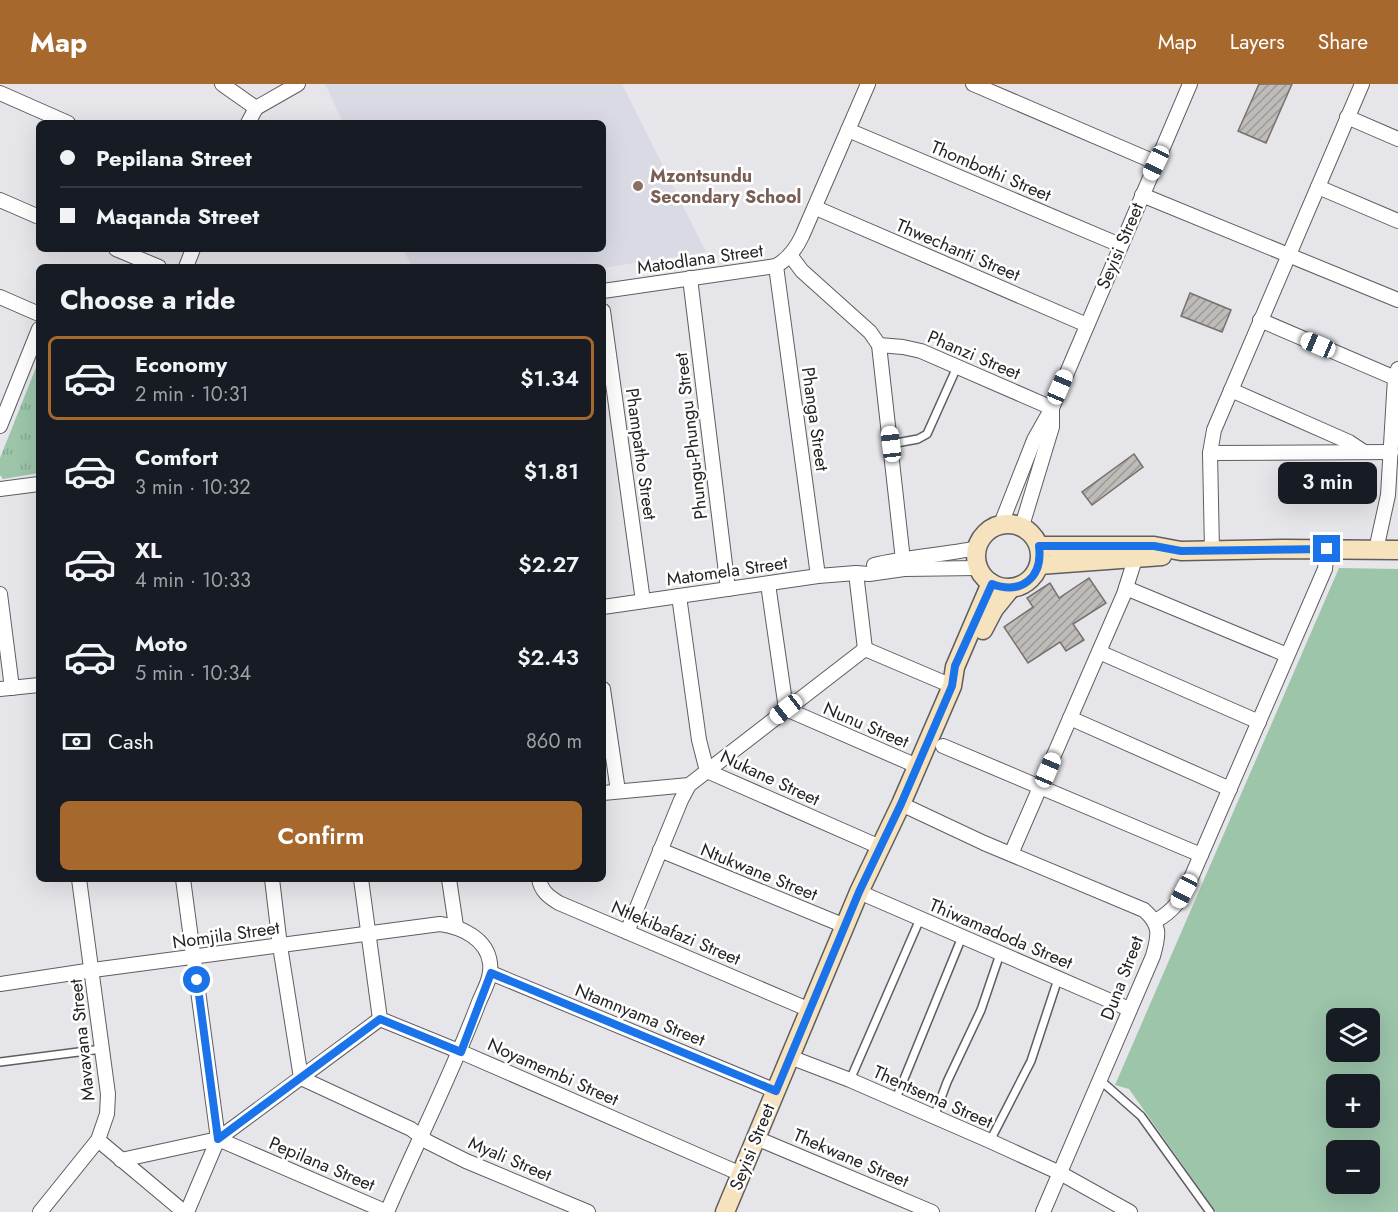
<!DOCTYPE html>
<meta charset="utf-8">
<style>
body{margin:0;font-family:Jost,sans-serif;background:#20242c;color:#f1f3f6;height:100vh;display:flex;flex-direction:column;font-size:22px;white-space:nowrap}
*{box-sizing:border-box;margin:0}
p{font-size:20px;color:#9ea1a6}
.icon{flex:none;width:33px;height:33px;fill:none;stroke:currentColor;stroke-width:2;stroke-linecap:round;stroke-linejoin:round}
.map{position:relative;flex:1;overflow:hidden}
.details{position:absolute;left:36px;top:180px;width:570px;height:618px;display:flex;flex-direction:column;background:#171b24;border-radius:9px;box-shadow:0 6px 24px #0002}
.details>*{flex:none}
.guide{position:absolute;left:36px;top:36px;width:570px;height:132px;border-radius:9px;box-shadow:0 6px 24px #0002;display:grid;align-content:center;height:132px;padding:0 24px;background:#171b24}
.fabs{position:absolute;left:1326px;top:924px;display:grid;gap:12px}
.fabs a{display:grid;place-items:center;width:54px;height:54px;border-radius:9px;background:#171b24;box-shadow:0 6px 24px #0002;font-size:30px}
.end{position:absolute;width:27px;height:27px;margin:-14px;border:8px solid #1a73e8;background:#fff;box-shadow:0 0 0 3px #fff}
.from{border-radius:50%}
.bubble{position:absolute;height:42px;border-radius:9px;background:#171b24;box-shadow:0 6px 24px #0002;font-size:20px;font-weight:600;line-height:42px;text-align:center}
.car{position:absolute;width:18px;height:36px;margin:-18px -9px;border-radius:8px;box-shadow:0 0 4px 2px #0007;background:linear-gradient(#fff 24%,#345 0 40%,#fff 0 76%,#345 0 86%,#fff 0)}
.guide b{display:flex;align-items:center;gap:21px;height:57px;font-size:22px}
.guide b+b{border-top:2px solid #363941}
.guide i{width:15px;height:15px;background:#f1f3f6}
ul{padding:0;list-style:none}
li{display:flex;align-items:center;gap:18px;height:84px;margin:0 12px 9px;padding:0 12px;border:3px solid transparent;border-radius:9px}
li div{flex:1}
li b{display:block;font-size:22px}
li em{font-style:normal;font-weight:600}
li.on{border-color:#a6682d}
li>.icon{width:54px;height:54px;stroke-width:1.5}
h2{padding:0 24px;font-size:27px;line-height:72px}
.pay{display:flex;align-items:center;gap:15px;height:66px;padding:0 24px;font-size:22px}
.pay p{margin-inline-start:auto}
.button{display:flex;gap:12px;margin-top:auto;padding:12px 24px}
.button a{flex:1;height:69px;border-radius:9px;background:#a6682d;color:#fff;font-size:24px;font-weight:600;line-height:69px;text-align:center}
header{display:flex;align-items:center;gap:36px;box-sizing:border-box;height:84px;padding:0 30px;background:#a6682d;color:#fff}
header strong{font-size:28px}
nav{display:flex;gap:33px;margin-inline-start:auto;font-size:21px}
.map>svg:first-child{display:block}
</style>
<header>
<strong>Map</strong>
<nav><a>Map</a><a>Layers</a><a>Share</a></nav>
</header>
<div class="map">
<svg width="1398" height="1128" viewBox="0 0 1398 1128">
<defs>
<pattern id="park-tufts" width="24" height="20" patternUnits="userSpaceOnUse" patternTransform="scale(1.5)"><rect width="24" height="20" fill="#9cc5aa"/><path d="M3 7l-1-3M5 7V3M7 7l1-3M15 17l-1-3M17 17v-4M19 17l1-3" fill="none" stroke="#86a992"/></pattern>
<pattern id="building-hatch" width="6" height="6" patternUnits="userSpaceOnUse" patternTransform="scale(1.5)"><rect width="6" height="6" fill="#bfbbb9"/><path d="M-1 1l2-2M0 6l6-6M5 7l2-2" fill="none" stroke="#9b9896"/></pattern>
</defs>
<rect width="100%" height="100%" fill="#e6e6ea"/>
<polygon fill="#dadae5" points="325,0 622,0 706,168 603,184 412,183 403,165 603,165 603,39 343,39"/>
<polygon fill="url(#park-tufts)" points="39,276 39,389 3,395 0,391 0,374"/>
<path fill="#9cc5aa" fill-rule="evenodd" d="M1339,484l59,1v643h-182l-87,-123 -14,-4zM1336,934h34v34h-34zM1336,1000h34v34h-34zM1336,1066h34v34h-34z"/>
<g fill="url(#building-hatch)" stroke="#74716f" stroke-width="1.5">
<polygon points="1259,0 1292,0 1266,59 1238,47"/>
<polygon points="1190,209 1231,226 1222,248 1181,232"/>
<polygon points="1134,370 1143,383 1092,421 1082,408"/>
<polygon points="1089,494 1106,519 1073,540 1084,556 1066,567 1060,558 1028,579 1004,543 1033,523 1027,514 1050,499 1059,514"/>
</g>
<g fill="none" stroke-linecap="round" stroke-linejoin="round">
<defs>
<g id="lane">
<polyline points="891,360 918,355 927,350 957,283"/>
<polyline points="0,978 102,965"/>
<polyline points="850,996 920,835"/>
<polyline points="1100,996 1141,1032 1210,1128"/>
<polyline points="895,1017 962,853"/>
<polyline points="934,1033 947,998 981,926 1000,870"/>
<polyline points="990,1057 1031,977 1058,895"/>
</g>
<g id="street">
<polyline points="222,0 256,24"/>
<polyline points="973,0 1157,79"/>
<polyline points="0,9 68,39"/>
<polyline points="1347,33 1398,55"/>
<polyline points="248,39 256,24 298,0"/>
<polyline points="848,46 1120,161"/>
<polyline points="1318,103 1398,137"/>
<polyline points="1142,111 1398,216"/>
<polyline points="0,116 39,133"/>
<polyline points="816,124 1087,241"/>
<polyline points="116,165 159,183"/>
<polyline points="790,171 802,187 870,248 879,261 904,485"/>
<polyline points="776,182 818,492"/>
<polyline points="186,183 193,165"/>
<polyline points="690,194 728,505"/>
<path d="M603,207l173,-25c12,-7 20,-17 26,-30l66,-152"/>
<polyline points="0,213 39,230"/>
<polyline points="603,227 643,517"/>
<polyline points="1260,236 1395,294"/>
<polyline points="879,261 903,263 921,267 1052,324"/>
<polyline points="1231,306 1349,358 1364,368"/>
<polyline points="0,342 39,245"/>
<polyline points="1210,369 1391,368"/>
<polyline points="0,405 39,400"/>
<polyline points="1001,440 1034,356 1052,324 1190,0"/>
<polyline points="1022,442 1052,343 1052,324"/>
<polyline points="1212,466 1210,369 1214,346 1362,0"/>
<polyline points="1376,466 1388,411 1395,294 1398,285"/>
<path d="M874,481c34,-8 69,-10 103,-17"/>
<polyline points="856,489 865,565"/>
<polyline points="768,500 786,625 917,682"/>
<polyline points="1126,504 1287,571"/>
<polyline points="0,510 12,604"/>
<polyline points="679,512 699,656 707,687 880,763"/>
<polyline points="603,523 818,492 856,489 869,490 904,485 978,484"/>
<polyline points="865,565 952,602"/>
<polyline points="1099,568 1259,638"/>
<polyline points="0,605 39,601"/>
<polyline points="603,605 618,707"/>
<polyline points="1070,634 1230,705"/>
<polyline points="943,662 1201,771"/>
<polyline points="603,709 689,701"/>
<path d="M901,720l83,39 160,67c17,15 15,25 9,46l-110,256"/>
<polyline points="660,766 845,842"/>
<polyline points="1011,770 1124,510 1135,475"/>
<polyline points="183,795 218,1055 387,1128"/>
<polyline points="272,795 280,862 301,994 411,1045 428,1058 466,1077 588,1128"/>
<polyline points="361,795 380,935"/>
<polyline points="449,795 456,842"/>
<path d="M539,795c2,12 10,18 20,24l251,107"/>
<polyline points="859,808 1129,925"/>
<path d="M1155,837c21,-11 26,-23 36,-43l134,-309 2,-20"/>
<polyline points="627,848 681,716 689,701 865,565"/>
<polyline points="491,889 776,1007"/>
<path d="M0,900l93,-14 347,-46c22,3 47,15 50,39 2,14 -6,27 -11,39 -27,72 -62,140 -92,210"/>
<polyline points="380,935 461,968 741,1090"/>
<polyline points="790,973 850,996 990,1057 1060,1089 1130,1128"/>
<polyline points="756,1054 932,1128"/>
<polyline points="98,1056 184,1128"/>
<polyline points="121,1076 218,1055 380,935"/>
<polyline points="40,1128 98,1056 107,1030 108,1010 79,795"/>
<polyline points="187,1128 218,1055"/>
</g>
<g id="secondary">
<circle cx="1008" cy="472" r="32"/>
<polyline points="1039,462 1154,462 1181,467 1283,465 1398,466"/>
<polyline points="1039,481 1162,472"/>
<polyline points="983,546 994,525 1011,504"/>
<polyline points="725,1128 859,808 901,720 952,602 955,583 991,499"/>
</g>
</defs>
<use href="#lane" stroke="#5e5e61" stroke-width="10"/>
<use href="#street" stroke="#5e5e61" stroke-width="16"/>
<use href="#secondary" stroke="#5e5e61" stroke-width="21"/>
<use href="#lane" stroke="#fff" stroke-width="7"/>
<use href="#street" stroke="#fff" stroke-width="14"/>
<use href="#secondary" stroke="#f6e3be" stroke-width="18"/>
</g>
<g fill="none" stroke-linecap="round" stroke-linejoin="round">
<path stroke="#1a73e8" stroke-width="8" d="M197,896l21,159 162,-120 81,33 30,-79 285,118 83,-199 42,-88 51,-118 3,-20 37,-82c29,11 51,-6 47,-38h115l27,5 146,-2"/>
</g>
<circle fill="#8d6e63" stroke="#fff" stroke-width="2" cx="638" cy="102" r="6"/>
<g text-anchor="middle" stroke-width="5" stroke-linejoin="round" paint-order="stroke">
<g font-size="18" fill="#252526" stroke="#fff">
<text transform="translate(991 87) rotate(23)" y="6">Thombothi Street</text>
<text transform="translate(1120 162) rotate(-67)" y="6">Seyisi Street</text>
<text transform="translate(958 166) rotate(23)" y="6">Thwechanti Street</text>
<text transform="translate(700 175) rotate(-8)" y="6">Matodlana Street</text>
<text transform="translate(974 271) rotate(23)" y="6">Phanzi Street</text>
<text transform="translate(815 335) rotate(82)" y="6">Phanga Street</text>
<text transform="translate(691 352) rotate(-97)" y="6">Phungu-Phungu Street</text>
<text transform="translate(641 370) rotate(82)" y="6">Phampatho Street</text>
<text transform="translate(727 487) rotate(-8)" y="6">Matomela Street</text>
<text transform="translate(866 641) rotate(23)" y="6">Nunu Street</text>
<text transform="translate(770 694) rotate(25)" y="6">Nukane Street</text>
<text transform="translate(759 788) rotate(22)" y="6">Ntukwane Street</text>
<text transform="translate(676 849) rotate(23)" y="6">Ntlekibafazi Street</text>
<text transform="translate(1001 850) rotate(23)" y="6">Thiwamadoda Street</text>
<text transform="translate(226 851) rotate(-8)" y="6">Nomjila Street</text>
<text transform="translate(1122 894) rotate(-69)" y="6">Duna Street</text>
<text transform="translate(640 931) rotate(22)" y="6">Ntamnyama Street</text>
<text transform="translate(82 956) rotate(-96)" y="6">Mavavana Street</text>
<text transform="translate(553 988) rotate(24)" y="6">Noyamembi Street</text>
<text transform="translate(933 1013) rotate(24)" y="6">Thentsema Street</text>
<text transform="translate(752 1063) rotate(-68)" y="6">Seyisi Street</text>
<text transform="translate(851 1074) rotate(23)" y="6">Thekwane Street</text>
<text transform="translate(510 1075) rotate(23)" y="6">Myali Street</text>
<text transform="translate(322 1080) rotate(23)" y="6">Pepilana Street</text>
</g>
<g font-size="18" font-weight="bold" fill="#785e54" stroke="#fff" text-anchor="start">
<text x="650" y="98">Mzontsundu<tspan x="650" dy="21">Secondary School</tspan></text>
</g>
</g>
</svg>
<div class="fabs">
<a><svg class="icon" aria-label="layers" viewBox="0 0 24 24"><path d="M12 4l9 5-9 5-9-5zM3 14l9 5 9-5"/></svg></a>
<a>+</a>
<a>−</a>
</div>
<i class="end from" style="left:197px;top:896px"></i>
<i class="end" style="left:1327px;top:465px"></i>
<div class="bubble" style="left:1278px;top:378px;width:99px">3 min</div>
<i class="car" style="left:1156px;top:79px;rotate:205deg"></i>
<i class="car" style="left:1318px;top:261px;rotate:293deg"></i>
<i class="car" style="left:1060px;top:303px;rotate:23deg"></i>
<i class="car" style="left:891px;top:360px;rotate:353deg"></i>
<i class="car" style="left:786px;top:625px;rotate:232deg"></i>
<i class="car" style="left:1048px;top:686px;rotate:23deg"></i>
<i class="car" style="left:1184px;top:807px;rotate:208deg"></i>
<div class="guide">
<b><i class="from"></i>Pepilana Street</b>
<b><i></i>Maqanda Street</b>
</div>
<section class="details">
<h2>Choose a ride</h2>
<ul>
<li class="on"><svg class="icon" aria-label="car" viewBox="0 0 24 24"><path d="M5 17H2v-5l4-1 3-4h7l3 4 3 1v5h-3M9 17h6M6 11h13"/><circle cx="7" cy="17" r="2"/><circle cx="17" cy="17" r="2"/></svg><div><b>Economy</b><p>2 min · 10:31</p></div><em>$1.34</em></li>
<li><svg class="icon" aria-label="car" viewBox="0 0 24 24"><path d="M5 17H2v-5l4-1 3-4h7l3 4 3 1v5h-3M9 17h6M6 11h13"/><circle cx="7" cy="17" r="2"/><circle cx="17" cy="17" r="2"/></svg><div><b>Comfort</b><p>3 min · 10:32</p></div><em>$1.81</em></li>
<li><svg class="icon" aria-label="car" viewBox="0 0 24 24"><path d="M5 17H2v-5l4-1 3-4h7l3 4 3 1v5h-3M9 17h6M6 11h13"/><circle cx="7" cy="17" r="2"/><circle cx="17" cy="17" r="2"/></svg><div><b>XL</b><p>4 min · 10:33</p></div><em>$2.27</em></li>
<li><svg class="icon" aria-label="car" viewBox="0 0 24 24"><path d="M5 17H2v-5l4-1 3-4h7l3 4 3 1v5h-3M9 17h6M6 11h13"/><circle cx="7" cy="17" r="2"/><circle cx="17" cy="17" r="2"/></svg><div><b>Moto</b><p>5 min · 10:34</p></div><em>$2.43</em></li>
</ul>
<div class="pay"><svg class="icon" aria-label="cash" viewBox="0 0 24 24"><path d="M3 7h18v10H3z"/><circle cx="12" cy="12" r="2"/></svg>Cash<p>860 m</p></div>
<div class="button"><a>Confirm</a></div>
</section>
</div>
